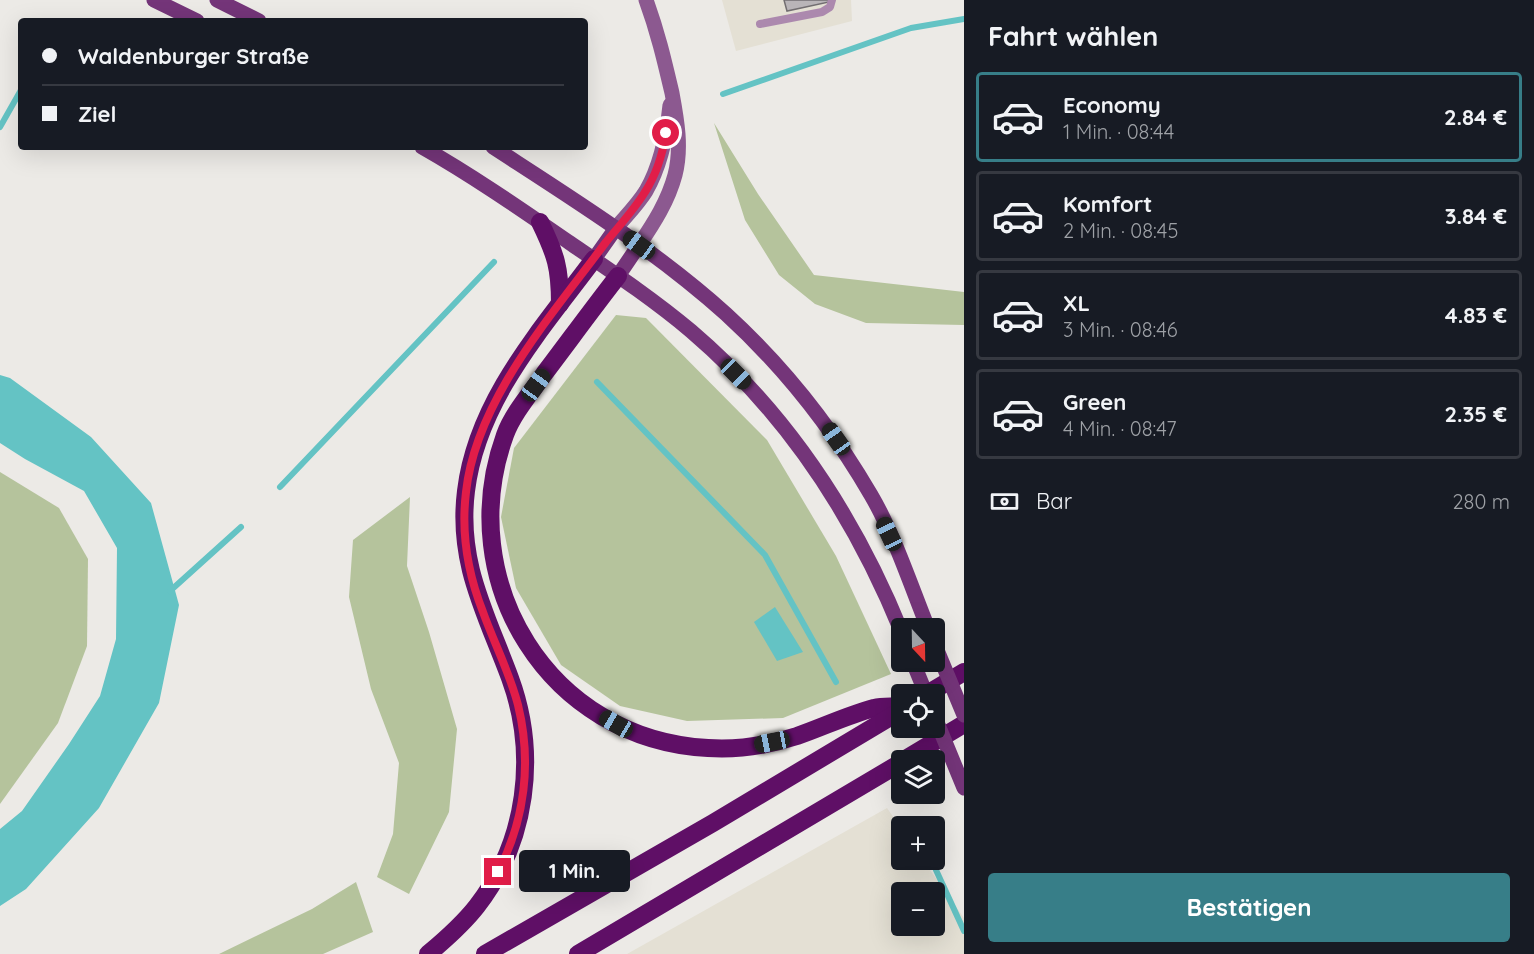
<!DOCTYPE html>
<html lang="de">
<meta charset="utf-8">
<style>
body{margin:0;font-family:Quicksand,sans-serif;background:#20242c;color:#f1f3f6;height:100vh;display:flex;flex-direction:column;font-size:22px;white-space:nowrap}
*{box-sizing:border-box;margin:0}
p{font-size:20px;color:#9ea1a6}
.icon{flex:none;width:33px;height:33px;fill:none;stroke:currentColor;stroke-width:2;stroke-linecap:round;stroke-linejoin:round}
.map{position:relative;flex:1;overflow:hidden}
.drawer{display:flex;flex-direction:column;background:#171b24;width:570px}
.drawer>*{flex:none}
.banner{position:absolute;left:18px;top:18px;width:570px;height:132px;border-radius:6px;box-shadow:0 6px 24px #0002;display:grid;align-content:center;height:132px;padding:0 24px;background:#171b24}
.needle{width:39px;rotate:158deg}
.controls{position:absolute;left:891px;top:618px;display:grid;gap:12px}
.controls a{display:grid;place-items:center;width:54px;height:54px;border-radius:6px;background:#171b24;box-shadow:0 6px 24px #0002;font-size:30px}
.end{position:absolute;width:27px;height:27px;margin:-14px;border:8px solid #e11d48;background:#fff;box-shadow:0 0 0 3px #fff}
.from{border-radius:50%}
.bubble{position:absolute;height:42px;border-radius:6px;background:#171b24;box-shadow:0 6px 24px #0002;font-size:20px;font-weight:700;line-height:42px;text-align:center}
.car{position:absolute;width:18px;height:36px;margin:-18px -9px;border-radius:8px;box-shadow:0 0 4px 2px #0007;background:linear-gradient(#222 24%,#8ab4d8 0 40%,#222 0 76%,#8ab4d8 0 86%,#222 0)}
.banner b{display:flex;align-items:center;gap:21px;height:57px;font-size:22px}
.banner b+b{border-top:2px solid #363941}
.banner i{width:15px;height:15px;background:#f1f3f6}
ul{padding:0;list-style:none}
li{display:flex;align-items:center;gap:18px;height:90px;margin:0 12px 9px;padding:0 12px;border:3px solid #363941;border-radius:6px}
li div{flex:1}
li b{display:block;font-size:22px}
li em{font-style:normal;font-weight:700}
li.on{border-color:#377e88}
li>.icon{width:54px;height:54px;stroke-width:1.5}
h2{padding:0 24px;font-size:27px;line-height:72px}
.pay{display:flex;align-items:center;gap:15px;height:66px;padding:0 24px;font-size:22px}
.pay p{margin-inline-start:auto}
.action{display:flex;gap:12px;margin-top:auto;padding:12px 24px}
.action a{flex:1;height:69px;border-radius:6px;background:#377e88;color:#fff;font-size:24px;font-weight:700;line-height:69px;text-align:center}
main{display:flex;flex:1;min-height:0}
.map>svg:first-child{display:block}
</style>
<main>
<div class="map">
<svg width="964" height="954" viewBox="0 0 964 954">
<rect width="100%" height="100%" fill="#eceae6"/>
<g fill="#e4e0d4" fill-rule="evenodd">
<polygon points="722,0 851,0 852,21 736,51"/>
<path d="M887,808l14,20 1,32h21l41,58v36h-337zM902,892h32v34h-32z"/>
</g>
<g fill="#b5c39c">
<polygon points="714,123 758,194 814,275 964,292 964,325 866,323 815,304 779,275 745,220"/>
<polygon points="616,315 646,318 767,440 836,556 891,674 783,718 687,721 620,706 561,665 516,588 501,517 514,448"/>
<polygon points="0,472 59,508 88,559 87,646 58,723 0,804"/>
<polygon points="410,497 407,566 429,632 457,729 449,812 409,894 377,877 393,834 399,763 371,689 349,597 353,540"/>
<polygon points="356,882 373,932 323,954 219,954 312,909"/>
</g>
<g fill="#64c3c4">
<polygon points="0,375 10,378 91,437 151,503 179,605 159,703 99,808 26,889 0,906 0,829 22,811 69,744 100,696 116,639 117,548 84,491 25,459 0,443"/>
<polygon points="775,607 803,652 777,661 754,622"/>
</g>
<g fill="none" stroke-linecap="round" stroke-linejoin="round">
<g stroke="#64c3c4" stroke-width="6">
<polyline points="723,94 911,28 964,19"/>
<polyline points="0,127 21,90"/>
<polyline points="597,382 765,555 836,682"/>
<polyline points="280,487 494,262"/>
<polyline points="170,591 241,527"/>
<polyline points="936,870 964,931"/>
</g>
</g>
<polygon fill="#b9b5b8" stroke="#726e71" stroke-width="1.5" points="784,0 829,0 829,2 787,11"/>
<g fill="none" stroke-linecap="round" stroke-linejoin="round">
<polyline stroke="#ac89ae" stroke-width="8" points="760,24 822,12 830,7 832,0"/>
<g stroke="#8c5990" stroke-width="15">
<path d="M616,228c10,-12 22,-24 30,-37 15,-26 21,-57 24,-86"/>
<path d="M639,245c15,-22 29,-44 36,-70 7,-27 2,-55 -3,-82 -8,-34 -14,-60 -26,-93"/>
</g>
<g stroke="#743579" stroke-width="15">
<polyline points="154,0 197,21"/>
<polyline points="217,0 259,21"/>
<path d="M422,147c51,29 100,63 148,96 41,28 83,56 121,88 96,82 164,186 211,302"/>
<path d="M493,147c80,52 162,103 233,167 57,52 106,114 145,181 23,39 40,91 57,133"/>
<polyline points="594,259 616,228"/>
<polyline points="618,276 639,245"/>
<polyline points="913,662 926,694"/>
</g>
<g stroke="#5f0f66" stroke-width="18">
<path d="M540,222c16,33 20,46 20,82"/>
<path d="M618,276c-25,32 -49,65 -74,98 -13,19 -31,39 -39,61 -53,146 44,305 203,313 30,2 61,-3 89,-12 26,-9 51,-21 77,-28 9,-2 19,-1 28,-2"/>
<polyline points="927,694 964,672"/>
<polyline points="904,760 964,724"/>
<path d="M428,954c18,-15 35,-30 49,-48 50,-64 61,-152 33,-228 -24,-65 -53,-115 -44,-187 11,-91 76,-162 128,-232"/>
<polyline points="485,954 713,823 902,710"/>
<polyline points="578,954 902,762"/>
</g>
<g stroke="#743579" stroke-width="15">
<polyline points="934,643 964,715"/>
<polyline points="934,715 964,788"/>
</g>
</g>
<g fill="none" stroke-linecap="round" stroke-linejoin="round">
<path stroke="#e11d48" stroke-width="8" d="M498,872c27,-52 34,-110 20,-167 -8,-32 -24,-62 -35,-93 -15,-38 -22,-79 -17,-120 10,-92 86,-177 140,-250 13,-16 28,-32 39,-50 11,-17 18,-40 21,-59"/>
</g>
</svg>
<div class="controls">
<a><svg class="needle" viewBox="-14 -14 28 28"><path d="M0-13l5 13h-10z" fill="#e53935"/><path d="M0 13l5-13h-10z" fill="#9ea1a6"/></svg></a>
<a><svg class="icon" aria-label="locate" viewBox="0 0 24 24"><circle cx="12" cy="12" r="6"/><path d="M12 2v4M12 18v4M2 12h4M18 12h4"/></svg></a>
<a><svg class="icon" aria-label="layers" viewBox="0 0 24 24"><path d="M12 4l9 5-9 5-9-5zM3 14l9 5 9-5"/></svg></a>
<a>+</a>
<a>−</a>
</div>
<i class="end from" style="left:666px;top:133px"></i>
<i class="end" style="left:498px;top:872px"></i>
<div class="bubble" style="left:519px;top:850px;width:111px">1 Min.</div>
<i class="car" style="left:639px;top:245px;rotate:306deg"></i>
<i class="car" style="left:736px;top:374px;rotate:135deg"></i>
<i class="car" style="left:536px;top:385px;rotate:36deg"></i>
<i class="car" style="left:836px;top:439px;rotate:325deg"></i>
<i class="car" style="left:889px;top:534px;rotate:335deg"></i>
<i class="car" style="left:616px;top:724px;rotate:300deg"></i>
<i class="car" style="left:772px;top:742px;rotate:259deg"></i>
<div class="banner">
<b><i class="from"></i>Waldenburger Straße</b>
<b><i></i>Ziel</b>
</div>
</div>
<section class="drawer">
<h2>Fahrt wählen</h2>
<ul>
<li class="on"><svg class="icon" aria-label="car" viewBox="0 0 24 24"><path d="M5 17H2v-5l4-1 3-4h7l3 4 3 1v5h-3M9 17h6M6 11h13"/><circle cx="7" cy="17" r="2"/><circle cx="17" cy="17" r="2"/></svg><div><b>Economy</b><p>1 Min. · 08:44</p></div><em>2.84 €</em></li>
<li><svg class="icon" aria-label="car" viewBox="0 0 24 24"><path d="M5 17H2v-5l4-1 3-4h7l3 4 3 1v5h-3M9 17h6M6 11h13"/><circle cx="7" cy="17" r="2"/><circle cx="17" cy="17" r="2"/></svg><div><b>Komfort</b><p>2 Min. · 08:45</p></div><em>3.84 €</em></li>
<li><svg class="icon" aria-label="car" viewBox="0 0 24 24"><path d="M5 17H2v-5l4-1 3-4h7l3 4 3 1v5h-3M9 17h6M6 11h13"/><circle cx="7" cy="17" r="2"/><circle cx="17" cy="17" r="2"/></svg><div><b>XL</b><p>3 Min. · 08:46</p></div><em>4.83 €</em></li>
<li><svg class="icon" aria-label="car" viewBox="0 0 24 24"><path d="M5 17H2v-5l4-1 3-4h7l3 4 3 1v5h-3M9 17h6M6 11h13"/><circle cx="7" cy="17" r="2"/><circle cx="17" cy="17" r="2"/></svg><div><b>Green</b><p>4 Min. · 08:47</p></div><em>2.35 €</em></li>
</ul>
<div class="pay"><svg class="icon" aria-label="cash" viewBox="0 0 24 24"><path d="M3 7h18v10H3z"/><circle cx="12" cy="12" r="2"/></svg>Bar<p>280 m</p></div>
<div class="action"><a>Bestätigen</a></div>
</section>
</main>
